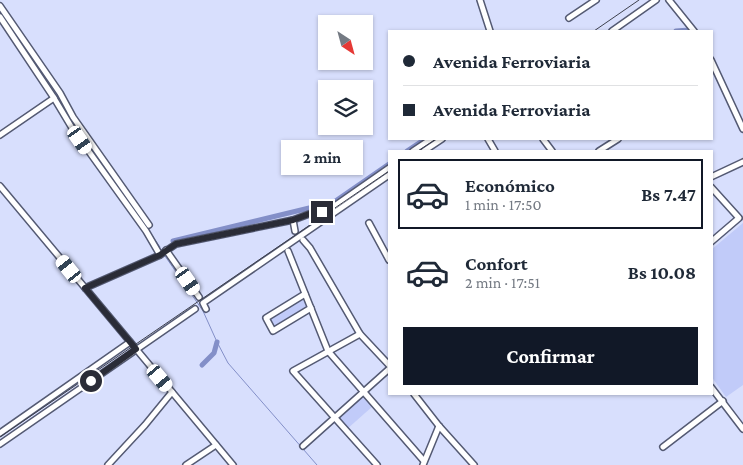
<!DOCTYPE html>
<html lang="es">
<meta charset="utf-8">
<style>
body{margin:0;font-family:"Crimson Pro",serif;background:#f2f2f3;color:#1f2937;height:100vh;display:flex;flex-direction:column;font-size:19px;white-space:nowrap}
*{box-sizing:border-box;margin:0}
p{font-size:16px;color:#747a83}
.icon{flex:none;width:28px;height:28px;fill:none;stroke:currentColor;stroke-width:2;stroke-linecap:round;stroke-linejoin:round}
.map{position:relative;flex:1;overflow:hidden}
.sheet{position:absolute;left:388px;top:150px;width:325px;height:245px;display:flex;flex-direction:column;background:#fff;border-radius:0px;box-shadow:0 1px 4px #0004}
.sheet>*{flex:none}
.hud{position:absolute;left:388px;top:30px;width:325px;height:110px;border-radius:0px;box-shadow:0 1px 4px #0004;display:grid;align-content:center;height:110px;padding:0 15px;background:#fff}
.needle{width:32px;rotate:144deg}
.controls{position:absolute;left:318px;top:15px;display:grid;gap:10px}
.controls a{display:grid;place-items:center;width:55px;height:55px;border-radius:0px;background:#fff;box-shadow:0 1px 4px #0004;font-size:25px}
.end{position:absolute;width:22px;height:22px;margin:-11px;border:6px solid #2a2c37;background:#fff;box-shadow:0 0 0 2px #fff}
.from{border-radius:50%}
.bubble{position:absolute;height:35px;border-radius:0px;background:#fff;box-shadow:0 1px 4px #0004;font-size:16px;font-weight:700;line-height:35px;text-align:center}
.car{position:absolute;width:15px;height:30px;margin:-15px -8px;border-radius:6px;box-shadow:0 0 4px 1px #0007;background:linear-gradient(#fff 24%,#345 0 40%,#fff 0 76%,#345 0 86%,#fff 0)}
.hud b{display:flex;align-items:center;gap:18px;height:48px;font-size:19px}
.hud b+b{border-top:1px solid #e0e1e3}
.hud i{width:12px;height:12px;background:#1f2937}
ul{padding:9px 0 0;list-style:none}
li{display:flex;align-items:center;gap:15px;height:70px;margin:0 10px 8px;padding:0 5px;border:2px solid transparent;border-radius:0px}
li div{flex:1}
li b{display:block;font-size:19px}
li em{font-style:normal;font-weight:700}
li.selected{border-color:#111827}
li>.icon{width:45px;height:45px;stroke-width:1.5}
.cta{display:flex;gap:10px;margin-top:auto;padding:10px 15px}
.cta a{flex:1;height:58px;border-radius:0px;background:#111827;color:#fff;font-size:20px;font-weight:700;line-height:58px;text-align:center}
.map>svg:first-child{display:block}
</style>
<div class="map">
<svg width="743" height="465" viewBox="0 0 743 465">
<rect width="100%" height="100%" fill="#d8dffd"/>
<g fill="#c1cbf9">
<polygon points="743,223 743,385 726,397 711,376 711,250"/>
<polygon points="303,298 305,299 308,306 307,309 277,327 273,325 271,322 271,317"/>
<polygon points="362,394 373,406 347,429 337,417"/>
</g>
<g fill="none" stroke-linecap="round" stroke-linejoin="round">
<g stroke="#838fc8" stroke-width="1">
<polyline points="0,12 45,77 71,119 160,247"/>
<polyline points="165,256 203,311 217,342 228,363 317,465"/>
</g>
<g stroke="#838fc8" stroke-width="5">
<polyline points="676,31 689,30 690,31"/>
<polyline points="407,151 425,139"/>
<polyline points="173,241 334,202 389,164"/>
<polyline points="202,365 214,353 217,342"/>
</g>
<defs>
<g id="minor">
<polyline points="480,0 490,31"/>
<polyline points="669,0 694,31"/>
<polyline points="0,6 60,93 73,117 149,225"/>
<polyline points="0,17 54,98 72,128 146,231 160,255"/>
<polyline points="569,18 596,0"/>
<polyline points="612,31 656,0"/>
<polyline points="711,60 743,129"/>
<polyline points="0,135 54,98"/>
<polyline points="488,139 495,151"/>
<polyline points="543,139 552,151"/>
<polyline points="413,151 431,139"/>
<polyline points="424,151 442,139"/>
<polyline points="599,151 618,139"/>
<polyline points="711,177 743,162"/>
<polyline points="0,186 233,465"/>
<polyline points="711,187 739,218 711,242"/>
<polyline points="293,220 295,231"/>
<polyline points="369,223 389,260"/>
<polyline points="303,240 310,248 360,334 389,365"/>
<polyline points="166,250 199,297"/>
<polyline points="288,251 328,351 424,461"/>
<polyline points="85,288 160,255 176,244 293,220 317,211 322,212 333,207 389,168"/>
<polyline points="305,294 266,318 273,331 311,308"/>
<polyline points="206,309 203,303 389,175"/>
<polyline points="360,334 293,371 377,465"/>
<polyline points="711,387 743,429"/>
<polyline points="414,394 439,426 474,465"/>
<polyline points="0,433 130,342"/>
<polyline points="0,444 195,309"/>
<polyline points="303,446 389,369"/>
<polyline points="663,447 723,401"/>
<polyline points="108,465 145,425 172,392"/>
<polyline points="186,465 216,445"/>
<polyline points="423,465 439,426"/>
</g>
</defs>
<use href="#minor" stroke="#545a73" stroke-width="8"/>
<use href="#minor" stroke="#fff" stroke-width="5"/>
<g stroke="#3e414e" stroke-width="1">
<polyline points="594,31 639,0"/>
<polyline points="418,151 436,139"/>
<polyline points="0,437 389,171"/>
</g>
</g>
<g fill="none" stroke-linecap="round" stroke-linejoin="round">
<polyline stroke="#2a2c37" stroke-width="6" points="91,381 136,349 85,288 160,255 176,244 293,220 317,211 322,212"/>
</g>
</svg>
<div class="controls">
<a><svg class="needle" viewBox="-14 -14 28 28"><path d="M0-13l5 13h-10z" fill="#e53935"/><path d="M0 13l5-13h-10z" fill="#747a83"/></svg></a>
<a><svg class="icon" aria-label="layers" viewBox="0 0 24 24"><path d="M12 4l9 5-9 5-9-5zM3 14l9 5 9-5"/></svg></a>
</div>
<i class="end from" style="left:91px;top:381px"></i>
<i class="end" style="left:322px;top:212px"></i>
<div class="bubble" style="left:281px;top:140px;width:82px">2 min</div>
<i class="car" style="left:80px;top:140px;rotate:145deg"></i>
<i class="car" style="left:69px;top:269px;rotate:321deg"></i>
<i class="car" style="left:188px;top:281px;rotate:145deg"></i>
<i class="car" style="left:160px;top:378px;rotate:140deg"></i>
<div class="hud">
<b><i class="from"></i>Avenida Ferroviaria</b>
<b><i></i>Avenida Ferroviaria</b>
</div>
<section class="sheet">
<ul>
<li class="selected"><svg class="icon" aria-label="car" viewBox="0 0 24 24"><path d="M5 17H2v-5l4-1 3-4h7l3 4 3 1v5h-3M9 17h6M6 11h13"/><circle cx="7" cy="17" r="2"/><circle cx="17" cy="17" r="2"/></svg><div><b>Económico</b><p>1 min · 17:50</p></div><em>Bs 7.47</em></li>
<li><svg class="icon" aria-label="car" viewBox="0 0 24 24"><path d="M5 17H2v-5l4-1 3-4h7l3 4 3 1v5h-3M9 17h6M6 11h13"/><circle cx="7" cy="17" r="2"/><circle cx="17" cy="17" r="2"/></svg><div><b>Confort</b><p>2 min · 17:51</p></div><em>Bs 10.08</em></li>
</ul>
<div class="cta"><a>Confirmar</a></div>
</section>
</div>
